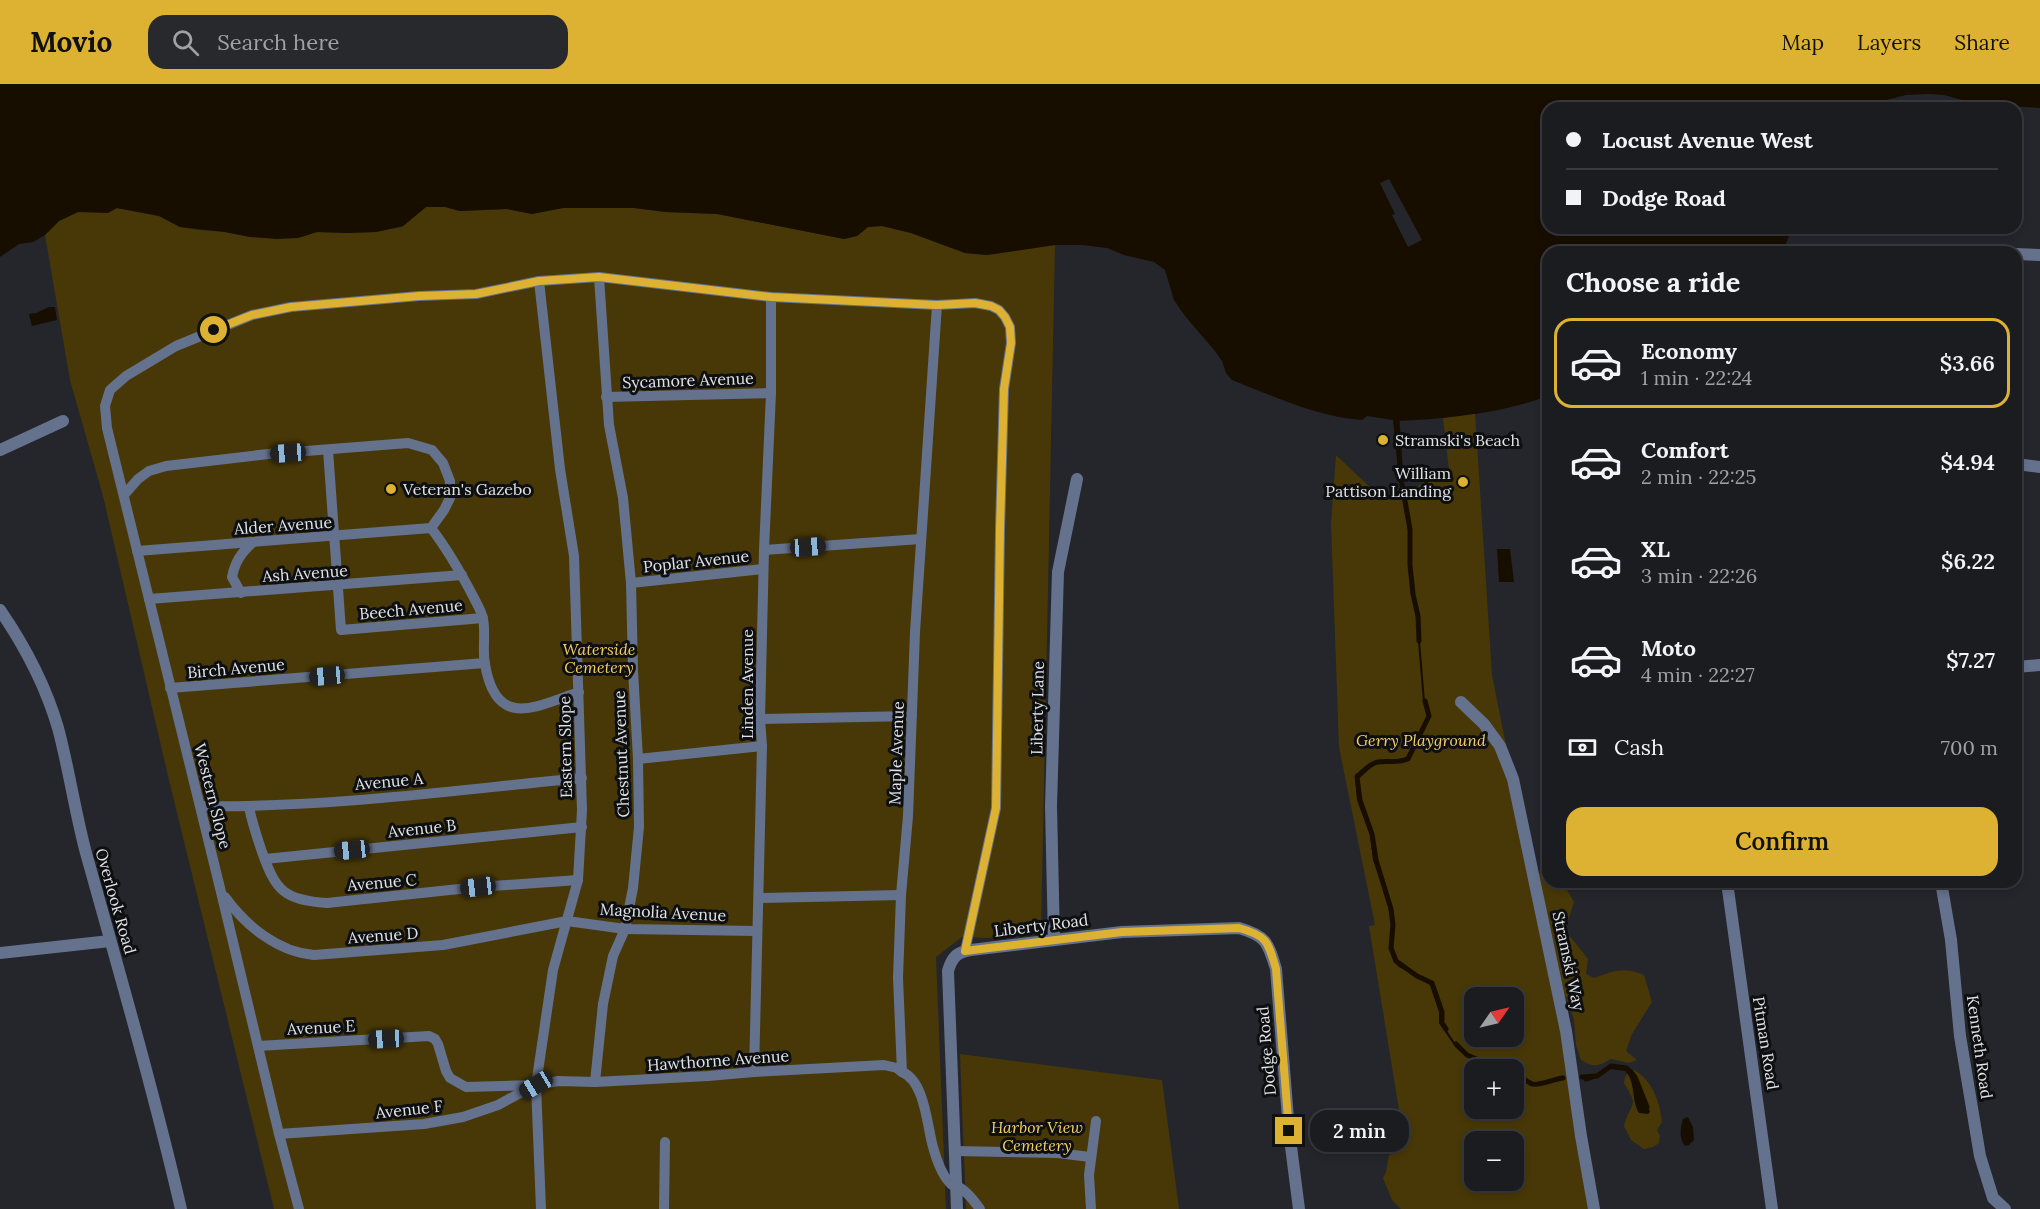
<!DOCTYPE html>
<meta charset="utf-8">
<style>
body{margin:0;font-family:Lora,serif;background:#28292d;color:#f1f3f6;height:100vh;display:flex;flex-direction:column;font-size:22px;white-space:nowrap}
*{box-sizing:border-box;margin:0}
p{font-size:20px;color:#a0a1a5}
.icon{flex:none;width:33px;height:33px;fill:none;stroke:currentColor;stroke-width:2;stroke-linecap:round;stroke-linejoin:round}
.map{position:relative;flex:1;overflow:hidden}
.details{position:absolute;left:1542px;top:162px;width:480px;height:642px;display:flex;flex-direction:column;background:#1b1c20;border-radius:18px;box-shadow:0 3px 9px #0003,0 0 0 2px #393a3e}
.details>*{flex:none}
.hud{position:absolute;left:1542px;top:18px;width:480px;height:132px;border-radius:18px;box-shadow:0 3px 9px #0003,0 0 0 2px #393a3e;display:grid;align-content:center;height:132px;padding:0 24px;background:#1b1c20}
.needle{width:39px;rotate:56deg}
.controls{position:absolute;left:1464px;top:903px;display:grid;gap:12px}
.controls a{display:grid;place-items:center;width:60px;height:60px;border-radius:12px;background:#1b1c20;box-shadow:0 3px 9px #0003,0 0 0 2px #393a3e;font-size:30px}
.end{position:absolute;width:27px;height:27px;margin:-14px;border:8px solid #ddb233;background:#111;box-shadow:0 0 0 3px #111}
.from{border-radius:50%}
.bubble{position:absolute;height:42px;border-radius:18px;background:#1b1c20;box-shadow:0 3px 9px #0003,0 0 0 2px #393a3e;font-size:20px;font-weight:600;line-height:42px;text-align:center}
.car{position:absolute;width:18px;height:36px;margin:-18px -9px;border-radius:8px;box-shadow:0 0 4px 2px #0007;background:linear-gradient(#222 24%,#8ab4d8 0 40%,#222 0 76%,#8ab4d8 0 86%,#222 0)}
.hud b{display:flex;align-items:center;gap:21px;height:57px;font-size:22px}
.hud b+b{border-top:2px solid #393a3e}
.hud i{width:15px;height:15px;background:#f1f3f6}
ul{padding:0;list-style:none}
li{display:flex;align-items:center;gap:18px;height:90px;margin:0 12px 9px;padding:0 12px;border:3px solid transparent;border-radius:18px}
li div{flex:1}
li b{display:block;font-size:22px}
li em{font-style:normal;font-weight:600}
li.active{border-color:#ddb233}
li>.icon{width:54px;height:54px;stroke-width:1.5}
h2{padding:0 24px;font-size:27px;line-height:72px}
.pay{display:flex;align-items:center;gap:15px;height:66px;padding:0 24px;font-size:22px}
.pay p{margin-inline-start:auto}
.action{display:flex;gap:12px;margin-top:auto;padding:12px 24px}
.action a{flex:1;height:69px;border-radius:18px;background:#ddb233;color:#111;font-size:24px;font-weight:600;line-height:69px;text-align:center}
header{display:flex;align-items:center;gap:36px;box-sizing:border-box;height:84px;padding:0 30px;background:#ddb233;color:#111}
header strong{font-size:28px}
nav{display:flex;gap:33px;margin-inline-start:auto;font-size:21px}
.search{width:420px;height:54px;background:#28292d;display:flex;align-items:center;gap:15px;box-sizing:border-box;padding:0 21px;border-radius:18px;color:#a0a1a5;font-size:22px}
.map>svg:first-child{display:block}
</style>
<header>
<strong>Movio</strong>
<div class="search"><svg class="icon" aria-label="search" viewBox="0 0 24 24"><circle cx="10" cy="10" r="6"/><path d="M15 15l6 6"/></svg>Search here</div>
<nav><a>Map</a><a>Layers</a><a>Share</a></nav>
</header>
<div class="map">
<svg width="2040" height="1125" viewBox="0 0 2040 1125">
<rect width="100%" height="100%" fill="#24262b"/>
<g fill="#483807" fill-rule="evenodd">
<polygon points="426,123 445,123 460,127 507,125 532,130 563,124 634,124 666,128 717,130 844,155 857,152 868,143 882,142 911,149 965,169 987,171 1055,161 1041,848 987,854 962,853 936,873 946,1125 274,1125 168,692 103,412 70,296 45,151 59,137 78,128 116,124 159,132 180,143 199,146 225,148 250,153 298,154 316,148 347,149 376,148 402,143"/>
<path d="M1475,329l17,262 40,201 8,-3 8,2v7c16,0 19,7 26,20l-9,28 23,29 -2,15 8,4c19,-7 31,-12 50,-3l8,27 -20,32 -6,17 11,9 -9,3 -17,-4c-12,7 -17,9 -30,1l-5,-15 -2,-25 -8,-23 -11,-6 39,218h-193l-9,-9 -9,-22 3,-6 3,-17 6,-2v-17l6,-14 -32,-196 6,-1 -36,-178 -8,-223 5,-69 40,38 18,5 17,-6 17,-14 21,-8 -6,-52zM1474,914h40v38h-40zM1474,986h40v38h-40zM1474,1058h40v38h-40z"/>
<polygon points="960,970 1162,996 1179,1125 966,1125"/>
<path d="M1634,986c18,10 26,32 28,52l-5,8 3,6 -1,7 -6,4 -9,2 -13,-9 -7,-14c7,-26 16,-17 0,-43 1,-8 3,-10 10,-13z"/>
</g>
<g fill="#170e00">
<path d="M0,0h2040v24l-31,-2 -19,-5 -28,-1 -18,-5 -14,-1 -24,1 -51,13h-307v120h243v2l-8,22h-235v144c-45,17 -103,23 -151,25l4,58 9,50v36l3,29 5,22 7,86 4,14 -21,43c-12,5 -19,1 -30,3 -8,1 -15,10 -21,15l3,23 12,34 4,26 15,49 2,16 -2,23 5,13 21,15 15,7 10,29v11l15,23 10,9 34,14 -14,-1 -20,-11 -11,-9 -17,-25v-11l-9,-27 -31,-18 -5,-5 -5,-14 2,-24 -4,-25 -14,-39 -3,-25 -13,-35 -2,-25c6,-5 13,-12 21,-14 9,-3 20,0 30,-4l22,-41 -5,-14 -7,-85 -5,-23 -3,-29v-35l-9,-51 -6,-59 -26,-4 -5,4c-45,-3 -89,-24 -130,-40l-6,-7 -4,-12 -7,-10 -30,-35 -11,-16 -9,-30 -11,-8 -30,-7 -17,-7 -25,-3h-27l-68,10 -22,-2 -54,-20 -29,-7 -14,1 -11,9 -13,3 -127,-25 -51,-2 -32,-4h-71l-31,6 -25,-5 -47,2 -15,-4h-19l-23,19 -27,6 -29,1 -30,-1 -19,6 -21,1 -27,-2 -25,-5 -45,-5 -21,-11 -42,-8 -9,5 -30,-1 -19,9 -14,14 -12,7 -14,2 -19,13z"/>
<polygon points="49,223 55,223 57,236 32,242 29,230 36,229"/>
<polygon points="1497,465 1510,465 1514,498 1499,498"/>
<path d="M1611,982l14,2 10,9 15,35 -2,2 -9,-1c-8,-13 -3,-32 -14,-42l-15,-2 -13,9 -12,4 -3,-5 15,-1z"/>
<path d="M1688,1033l5,10 1,13 -5,5 -4,1c-7,-8 -4,-20 -2,-27z"/>
</g>
<polygon fill="#24262b" points="1389,95 1422,156 1408,163 1392,131 1395,130 1380,99"/>
<g fill="none" stroke-linecap="round" stroke-linejoin="round">
<g stroke="#170e00" stroke-width="5">
<polyline points="1397,336 1401,395 1410,445 1410,481 1413,510 1418,532 1419,557"/>
<path d="M1425,617l4,15 -21,43c-12,5 -20,1 -30,3 -8,1 -15,10 -21,15l3,23 12,34 4,26 15,49 2,16 -2,23 5,13 21,15 15,7 10,29v11l4,6"/>
<polyline points="1456,960 1467,971 1501,986"/>
<path d="M1514,990c7,3 12,7 18,10 6,2 22,-5 31,-6"/>
<polyline points="1582,993 1597,992 1611,982 1626,984 1631,988 1635,993 1647,1023"/>
</g>
<g stroke="#65728d" stroke-width="10">
<polyline points="539,197 560,385 574,472 582,726 578,796 553,886 536,1001 541,1125"/>
<path d="M937,221l-22,327 -7,184 -7,79 -3,83 4,94c23,9 25,54 31,75 3,11 8,26 16,35 6,6 0,0 8,4 9,4 17,15 23,23"/>
<polyline points="606,313 771,309"/>
<polyline points="328,366 341,546 483,534"/>
<polyline points="124,411 138,395 149,387 166,382 268,370 408,359 432,366 443,379 450,397 450,414 444,426 431,444"/>
<path d="M431,444c17,22 30,45 43,70 3,6 8,14 9,21 3,14 -1,31 2,45 11,66 50,43 94,28"/>
<polyline points="764,466 921,455"/>
<polyline points="137,467 431,444"/>
<polyline points="631,499 763,485"/>
<path d="M241,509l-9,-16c3,-15 9,-24 20,-34"/>
<polyline points="149,515 462,491"/>
<polyline points="170,604 485,579"/>
<polyline points="760,635 912,632"/>
<polyline points="638,675 762,662"/>
<path d="M200,722c127,2 255,-16 382,-28"/>
<path d="M249,723c3,16 8,30 13,45 14,39 22,48 65,51l151,-16 100,-7"/>
<polyline points="265,775 582,743"/>
<path d="M225,813c21,29 53,55 89,58l129,-10 124,-24 58,8 132,2"/>
<polyline points="759,814 901,811"/>
<polyline points="258,962 429,952 435,955 438,960 446,987 450,994 466,1003 536,1001 558,997 595,998 708,992 754,988 884,981 897,984 902,988"/>
<polyline points="754,988 762,662 760,635 764,466 771,309 771,213"/>
<polyline points="595,998 603,920 613,872 625,845 633,804 639,743 638,675 633,586 631,499 623,414 609,341 599,193"/>
<polyline points="279,1050 424,1040 463,1033 498,1021 535,1001"/>
<polyline points="955,1067 1058,1069 1090,1073"/>
<polyline points="299,1125 279,1050 221,808 107,344 105,322 110,306 126,292 176,262 252,231 291,223 419,212 476,210 539,197 599,193 771,213 937,221 975,219 991,222 999,226 1005,233 1010,243 1011,259 1004,305 1000,445 996,724 965,867"/>
<polyline points="664,1125 665,1058"/>
<polyline points="1091,1125 1089,1091 1096,1037"/>
</g>
<g stroke="#65728d" stroke-width="12">
<polyline points="2016,170 2040,171"/>
<polyline points="0,366 63,337"/>
<polyline points="2016,380 2040,383"/>
<path d="M0,526c24,35 46,77 58,118 11,41 17,84 28,125 33,118 67,236 95,356"/>
<polyline points="2016,583 2040,581"/>
<polyline points="1461,618 1484,640 1500,662 1513,695 1566,947 1581,1052 1594,1125"/>
<polyline points="1727,798 1772,1125"/>
<polyline points="1941,798 1951,856 1960,952 1980,1072 1993,1114 2005,1125"/>
<polyline points="1054,856 1051,722 1058,488 1077,395"/>
<polyline points="0,869 110,857"/>
<path d="M957,1125l-9,-238c4,-14 9,-19 23,-21l151,-18 117,-4c28,8 29,15 37,41l13,162 10,78"/>
</g>
</g>
<g fill="none" stroke-linecap="round" stroke-linejoin="round">
<path stroke="#ddb233" stroke-width="8" d="M214,246l38,-15 39,-8 128,-11 57,-2 63,-13 60,-4 172,20 166,8 38,-2 16,3 8,4 6,7 5,10 1,16 -7,46 -4,140 -4,279 -31,143 157,-19 117,-4c29,8 29,14 37,41l13,162"/>
</g>
<g fill="#ddb233" stroke="#0e0f11" stroke-width="2">
<circle cx="1383" cy="356" r="6"/>
<circle cx="1463" cy="398" r="6"/>
<circle cx="391" cy="405" r="6"/>
</g>
<g text-anchor="middle" stroke-width="6" stroke-linejoin="round" paint-order="stroke">
<g font-size="16" fill="#e1e3e6" stroke="#0e0f11">
<text transform="translate(688 296) rotate(-2)" y="6">Sycamore Avenue</text>
<text transform="translate(283 441) rotate(-4)" y="6">Alder Avenue</text>
<text transform="translate(696 477) rotate(-6)" y="6">Poplar Avenue</text>
<text transform="translate(305 489) rotate(-4)" y="6">Ash Avenue</text>
<text transform="translate(411 525) rotate(-5)" y="6">Beech Avenue</text>
<text transform="translate(236 584) rotate(-5)" y="6">Birch Avenue</text>
<text transform="translate(747 600) rotate(-90)" y="6">Linden Avenue</text>
<text transform="translate(1037 624) rotate(-89)" y="6">Liberty Lane</text>
<text transform="translate(565 663) rotate(-91)" y="6">Eastern Slope</text>
<text transform="translate(896 669) rotate(-88)" y="6">Maple Avenue</text>
<text transform="translate(621 670) rotate(-92)" y="6">Chestnut Avenue</text>
<text transform="translate(389 697) rotate(-5)" y="6">Avenue A</text>
<text transform="translate(213 712) rotate(76)" y="6">Western Slope</text>
<text transform="translate(422 744) rotate(-6)" y="6">Avenue B</text>
<text transform="translate(382 798) rotate(-5)" y="6">Avenue C</text>
<text transform="translate(116 817) rotate(74)" y="6">Overlook Road</text>
<text transform="translate(663 828) rotate(3)" y="6">Magnolia Avenue</text>
<text transform="translate(1041 841) rotate(-7)" y="6">Liberty Road</text>
<text transform="translate(383 851) rotate(-4)" y="6">Avenue D</text>
<text transform="translate(1569 877) rotate(78)" y="6">Stramski Way</text>
<text transform="translate(321 943) rotate(-3)" y="6">Avenue E</text>
<text transform="translate(1766 959) rotate(81)" y="6">Pitman Road</text>
<text transform="translate(1980 963) rotate(82)" y="6">Kenneth Road</text>
<text transform="translate(1266 967) rotate(-95)" y="6">Dodge Road</text>
<text transform="translate(718 976) rotate(-4)" y="6">Hawthorne Avenue</text>
<text transform="translate(409 1025) rotate(-6)" y="6">Avenue F</text>
</g>
<g font-size="16" fill="#e1e3e6" stroke="#0e0f11" text-anchor="start">
<text x="1395" y="362">Stramski's Beach</text>
<text x="1451" y="395" text-anchor="end">William<tspan x="1451" dy="18">Pattison Landing</tspan></text>
<text x="403" y="411">Veteran's Gazebo</text>
</g>
<g font-size="16" font-style="italic" fill="#f5ce66" stroke="#0e0f11">
<text x="599" y="571">Waterside<tspan x="599" dy="18">Cemetery</tspan></text>
<text x="1421" y="662">Gerry Playground</text>
<text x="1037" y="1049">Harbor View<tspan x="1037" dy="18">Cemetery</tspan></text>
</g>
</g>
</svg>
<div class="controls">
<a><svg class="needle" viewBox="-14 -14 28 28"><path d="M0-13l5 13h-10z" fill="#e53935"/><path d="M0 13l5-13h-10z" fill="#a0a1a5"/></svg></a>
<a>+</a>
<a>−</a>
</div>
<i class="end from" style="left:214px;top:246px"></i>
<i class="end" style="left:1289px;top:1047px"></i>
<div class="bubble" style="left:1310px;top:1026px;width:99px">2 min</div>
<i class="car" style="left:288px;top:369px;rotate:266deg"></i>
<i class="car" style="left:808px;top:463px;rotate:86deg"></i>
<i class="car" style="left:327px;top:592px;rotate:265deg"></i>
<i class="car" style="left:352px;top:766px;rotate:264deg"></i>
<i class="car" style="left:478px;top:803px;rotate:263deg"></i>
<i class="car" style="left:386px;top:955px;rotate:267deg"></i>
<i class="car" style="left:536px;top:1001px;rotate:239deg"></i>
<div class="hud">
<b><i class="from"></i>Locust Avenue West</b>
<b><i></i>Dodge Road</b>
</div>
<section class="details">
<h2>Choose a ride</h2>
<ul>
<li class="active"><svg class="icon" aria-label="car" viewBox="0 0 24 24"><path d="M5 17H2v-5l4-1 3-4h7l3 4 3 1v5h-3M9 17h6M6 11h13"/><circle cx="7" cy="17" r="2"/><circle cx="17" cy="17" r="2"/></svg><div><b>Economy</b><p>1 min · 22:24</p></div><em>$3.66</em></li>
<li><svg class="icon" aria-label="car" viewBox="0 0 24 24"><path d="M5 17H2v-5l4-1 3-4h7l3 4 3 1v5h-3M9 17h6M6 11h13"/><circle cx="7" cy="17" r="2"/><circle cx="17" cy="17" r="2"/></svg><div><b>Comfort</b><p>2 min · 22:25</p></div><em>$4.94</em></li>
<li><svg class="icon" aria-label="car" viewBox="0 0 24 24"><path d="M5 17H2v-5l4-1 3-4h7l3 4 3 1v5h-3M9 17h6M6 11h13"/><circle cx="7" cy="17" r="2"/><circle cx="17" cy="17" r="2"/></svg><div><b>XL</b><p>3 min · 22:26</p></div><em>$6.22</em></li>
<li><svg class="icon" aria-label="car" viewBox="0 0 24 24"><path d="M5 17H2v-5l4-1 3-4h7l3 4 3 1v5h-3M9 17h6M6 11h13"/><circle cx="7" cy="17" r="2"/><circle cx="17" cy="17" r="2"/></svg><div><b>Moto</b><p>4 min · 22:27</p></div><em>$7.27</em></li>
</ul>
<div class="pay"><svg class="icon" aria-label="cash" viewBox="0 0 24 24"><path d="M3 7h18v10H3z"/><circle cx="12" cy="12" r="2"/></svg>Cash<p>700 m</p></div>
<div class="action"><a>Confirm</a></div>
</section>
</div>
